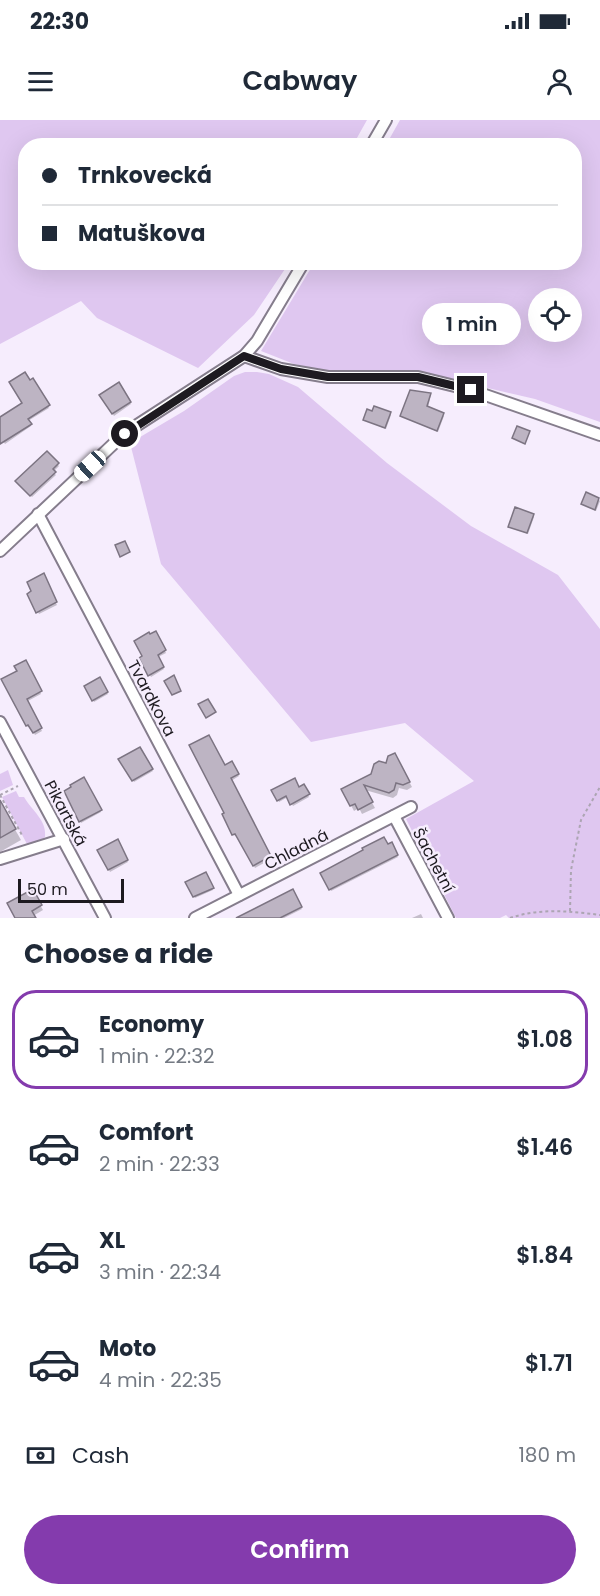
<!DOCTYPE html>
<meta charset="utf-8">
<style>
body{margin:0;font-family:Poppins,sans-serif;background:#f6f6f7;color:#1f2937;height:100vh;display:flex;flex-direction:column;font-size:22px;white-space:nowrap}
*{box-sizing:border-box;margin:0}
p{font-size:20px;color:#747a83}
.icon{flex:none;width:33px;height:33px;fill:none;stroke:currentColor;stroke-width:2;stroke-linecap:round;stroke-linejoin:round}
.map{position:relative;height:798px;overflow:hidden}
.drawer{display:flex;flex-direction:column;background:#fff;flex:1}
.drawer>*{flex:none}
.banner{position:absolute;left:18px;top:18px;width:564px;height:132px;border-radius:24px;box-shadow:0 6px 24px #0002;display:grid;align-content:center;height:132px;padding:0 24px;background:#fff}
.controls{position:absolute;left:528px;top:168px;display:grid;gap:12px}
.controls a{display:grid;place-items:center;width:54px;height:54px;border-radius:50%;background:#fff;box-shadow:0 6px 24px #0002;font-size:30px}
.scale{position:absolute;left:18px;bottom:15px;width:106px;box-sizing:border-box;padding-left:6px;border:3px solid #1d1a20;border-top:0;font-size:16px;line-height:21px;white-space:nowrap;color:#1d1a20;-webkit-text-stroke:4px #f6edfd;paint-order:stroke}
.end{position:absolute;width:27px;height:27px;margin:-14px;border:8px solid #1d1a20;background:#fff;box-shadow:0 0 0 3px #fff}
.from{border-radius:50%}
.bubble{position:absolute;height:42px;border-radius:21px;background:#fff;box-shadow:0 6px 24px #0002;font-size:20px;font-weight:600;line-height:42px;text-align:center}
.car{position:absolute;width:18px;height:36px;margin:-18px -9px;border-radius:8px;box-shadow:0 0 4px 2px #0007;background:linear-gradient(#fff 24%,#345 0 40%,#fff 0 76%,#345 0 86%,#fff 0)}
.banner b{display:flex;align-items:center;gap:21px;height:57px;font-size:22px}
.banner b+b{border-top:2px solid #e0e1e3}
.banner i{width:15px;height:15px;background:#1f2937}
ul{padding:0;list-style:none}
li{display:flex;align-items:center;gap:18px;height:99px;margin:0 12px 9px;padding:0 12px;border:3px solid transparent;border-radius:24px}
li div{flex:1}
li b{display:block;font-size:22px}
li em{font-style:normal;font-weight:600}
li.active{border-color:#843bad}
li>.icon{width:54px;height:54px;stroke-width:1.5}
h2{padding:0 24px;font-size:27px;line-height:72px}
.pay{display:flex;align-items:center;gap:15px;height:66px;padding:0 24px;font-size:22px}
.pay p{margin-inline-start:auto}
.action{display:flex;gap:12px;margin-top:auto;padding:12px 24px}
.action a{flex:1;height:69px;border-radius:36px;background:#843bad;color:#fff;font-size:24px;font-weight:600;line-height:69px;text-align:center}
.status{display:flex;justify-content:space-between;align-items:center;height:42px;padding:0 30px;background:#fff;direction:ltr}
.status svg{height:16px;fill:currentColor}
header{display:flex;justify-content:space-between;align-items:center;height:78px;padding:0 24px;background:#fff;font-size:27px;font-weight:600}
.map>svg:first-child{display:block}
</style>
<div class="status"><b>22:30</b><svg viewBox="0 0 49 12"><path d="M0 12V9h3v3zM5 12V6h3v6zM10 12V3h3v9zM15 12V0h3v12zM26 1h20v11H26zM47 4h2v5h-2z"/></svg></div>
<header><svg class="icon" aria-label="menu" viewBox="0 0 24 24"><path d="M4 6h16M4 12h16M4 18h16"/></svg>Cabway<svg class="icon" aria-label="person" viewBox="0 0 24 24"><circle cx="12" cy="8" r="4"/><path d="M4 21q1-7 8-7t8 7"/></svg></header>
<div class="map">
<svg width="600" height="798" viewBox="0 0 600 798">
<rect width="100%" height="100%" fill="#f6edfd"/>
<g fill="#dfc7f0" fill-rule="evenodd">
<polygon points="0,0 367,0 353,25 26,26 26,142 289,143 254,195 198,248 97,198 81,181 0,224"/>
<path d="M400,0h200v302l-65,-23 -115,-27 -91,-1 -35,-7 -33,-13 53,-88 260,-1v-116l-188,-1zM538,178h34v34h-34z"/>
<polygon points="245,252 257,252 269,254 298,267 387,343 471,406 558,455 600,509 600,798 509,798 506,795 500,798 456,798 406,699 474,661 405,603 311,622 161,444 130,323 184,291 234,256"/>
<polygon points="8,650 13,665 0,671 0,654"/>
<path d="M16,671l3,6h5c8,14 23,23 21,40l-5,4 -13,3 -25,-47z"/>
</g>
<g fill="#0003">
<polygon points="32,260 49,288 28,301 31,306 5,324 3,321 0,323 0,299 24,284 29,262"/>
<polygon points="119,264 131,284 114,296 101,276"/>
<polygon points="431,274 428,288 444,296 438,312 402,296"/>
<polygon points="390,293 391,295 386,309 364,300"/>
<polygon points="47,333 59,346 53,352 56,355 32,377 18,363"/>
<polygon points="598,379 600,381 596,391 583,384"/>
<polygon points="533,395 534,397 528,414 510,406"/>
<polygon points="49,470 57,485 39,494 29,474"/>
<polygon points="156,513 166,533 158,537 164,549 151,557 141,539"/>
<polygon points="25,542 41,574 26,582 42,611 35,615 30,606 28,607 3,560 19,551"/>
<polygon points="99,559 108,574 94,582 86,566"/>
<polygon points="140,629 153,651 134,662 121,640"/>
<polygon points="395,635 412,667 407,670 399,668 397,675 393,678 365,670 375,688 362,694 359,688 354,691 343,670 387,645"/>
<polygon points="232,643 239,656 231,661 271,739 255,748 237,715 235,716 224,695 226,693 224,647"/>
<polygon points="84,659 101,692 81,703 66,672"/>
<polygon points="303,666 309,677 293,686 288,677 279,682 274,671 298,669"/>
<polygon points="0,683 21,720 0,732"/>
<polygon points="117,721 128,742 110,752 99,730"/>
<polygon points="391,724 398,737 331,771 322,754"/>
<polygon points="205,754 213,770 195,778 187,763"/>
<polygon points="32,771 43,790 33,796 34,798 17,798"/>
<polygon points="292,771 302,789 284,798 244,798"/>
<polygon points="421,794 423,798 412,798"/>
</g>
<g fill="#bdb4c3" stroke="#7c7482" stroke-width="1.5">
<polygon points="25,252 30,260 33,258 50,285 28,299 32,304 0,324 0,297 22,283 9,262"/>
<polygon points="119,262 131,282 112,294 99,275"/>
<polygon points="410,270 431,273 427,286 444,293 437,311 400,296"/>
<polygon points="374,286 391,292 385,308 363,300 367,289 372,291"/>
<polygon points="517,306 530,311 525,324 512,318"/>
<polygon points="47,331 59,343 53,349 56,352 30,376 15,361"/>
<polygon points="586,372 599,378 595,390 581,384"/>
<polygon points="515,387 534,394 527,413 508,407"/>
<polygon points="125,421 130,432 120,437 115,425"/>
<polygon points="44,453 57,482 36,493 27,474 31,471 27,462"/>
<polygon points="156,511 166,530 158,535 164,547 148,556 139,538 142,536 134,521 149,512 150,514"/>
<polygon points="26,540 42,571 27,579 42,608 33,613 28,605 26,606 1,559 17,551 14,546"/>
<polygon points="174,555 181,571 172,575 164,561"/>
<polygon points="100,557 108,572 92,581 84,566"/>
<polygon points="208,579 216,592 206,598 198,584"/>
<polygon points="209,615 225,645 232,641 239,654 231,658 271,736 253,746 235,714 232,715 222,694 224,693 189,625"/>
<polygon points="140,627 153,649 132,661 118,639"/>
<polygon points="395,633 410,662 403,665 396,663 394,670 389,673 364,665 373,682 358,690 355,684 350,686 341,669 371,654 374,644 379,641 386,643 388,636"/>
<polygon points="84,657 102,690 79,702 64,671 71,667 70,665"/>
<polygon points="295,658 299,667 304,664 310,674 290,685 286,676 277,681 271,670"/>
<polygon points="0,680 16,709 0,718"/>
<polygon points="384,717 388,724 392,722 398,735 329,770 320,753 363,730 362,728"/>
<polygon points="118,719 128,740 108,750 97,730"/>
<polygon points="206,752 214,768 193,777 185,762"/>
<polygon points="33,769 42,785 32,791 36,798 15,798 7,783"/>
<polygon points="293,769 302,787 280,798 236,798"/>
</g>
<g fill="none" stroke-linecap="round" stroke-linejoin="round">
<defs>
<g id="street">
<polyline points="371,26 386,0"/>
<polyline points="244,236 281,249 328,257 418,257 471,270 600,315"/>
<polyline points="38,394 239,775"/>
<polyline points="0,431 125,313 244,236 257,221 304,142"/>
<polyline points="0,602 105,798"/>
<polyline points="394,696 448,798"/>
<polyline points="0,739 64,719"/>
<polyline points="195,798 411,687"/>
</g>
</defs>
<use href="#street" stroke="#857d8c" stroke-width="14"/>
<g stroke="#aca5b2" stroke-width="2" stroke-dasharray="3 3" stroke-linecap="butt">
<polyline points="0,675 23,717"/>
<polyline points="0,675 18,666"/>
<polyline points="570,791 571,750 581,700 600,667"/>
<path d="M510,798c29,-10 60,-7 90,-3"/>
</g>
<use href="#street" stroke="#fff" stroke-width="10"/>
</g>
<g fill="none" stroke-linecap="round" stroke-linejoin="round">
<polyline stroke="#1d1a20" stroke-width="8" points="125,314 244,236 281,249 328,257 418,257 471,270"/>
</g>
<g text-anchor="middle" stroke-width="5" stroke-linejoin="round" paint-order="stroke">
<g font-size="16" fill="#1d1a20" stroke="#f6edfd">
<text transform="translate(152 578) rotate(62)" y="6">Tvardkova</text>
<text transform="translate(66 693) rotate(62)" y="6">Pikartská</text>
<text transform="translate(296 729) rotate(-27)" y="6">Chladná</text>
<text transform="translate(434 740) rotate(62)" y="6">Šachetní</text>
</g>
</g>
</svg>
<div class="controls">
<a><svg class="icon" aria-label="locate" viewBox="0 0 24 24"><circle cx="12" cy="12" r="6"/><path d="M12 2v4M12 18v4M2 12h4M18 12h4"/></svg></a>
</div>
<div class="scale">50 m</div>
<i class="end from" style="left:125px;top:314px"></i>
<i class="end" style="left:471px;top:270px"></i>
<div class="bubble" style="left:422px;top:183px;width:99px">1 min</div>
<i class="car" style="left:90px;top:346px;rotate:227deg"></i>
<div class="banner">
<b><i class="from"></i>Trnkovecká</b>
<b><i></i>Matuškova</b>
</div>
</div>
<section class="drawer">
<h2>Choose a ride</h2>
<ul>
<li class="active"><svg class="icon" aria-label="car" viewBox="0 0 24 24"><path d="M5 17H2v-5l4-1 3-4h7l3 4 3 1v5h-3M9 17h6M6 11h13"/><circle cx="7" cy="17" r="2"/><circle cx="17" cy="17" r="2"/></svg><div><b>Economy</b><p>1 min · 22:32</p></div><em>$1.08</em></li>
<li><svg class="icon" aria-label="car" viewBox="0 0 24 24"><path d="M5 17H2v-5l4-1 3-4h7l3 4 3 1v5h-3M9 17h6M6 11h13"/><circle cx="7" cy="17" r="2"/><circle cx="17" cy="17" r="2"/></svg><div><b>Comfort</b><p>2 min · 22:33</p></div><em>$1.46</em></li>
<li><svg class="icon" aria-label="car" viewBox="0 0 24 24"><path d="M5 17H2v-5l4-1 3-4h7l3 4 3 1v5h-3M9 17h6M6 11h13"/><circle cx="7" cy="17" r="2"/><circle cx="17" cy="17" r="2"/></svg><div><b>XL</b><p>3 min · 22:34</p></div><em>$1.84</em></li>
<li><svg class="icon" aria-label="car" viewBox="0 0 24 24"><path d="M5 17H2v-5l4-1 3-4h7l3 4 3 1v5h-3M9 17h6M6 11h13"/><circle cx="7" cy="17" r="2"/><circle cx="17" cy="17" r="2"/></svg><div><b>Moto</b><p>4 min · 22:35</p></div><em>$1.71</em></li>
</ul>
<div class="pay"><svg class="icon" aria-label="cash" viewBox="0 0 24 24"><path d="M3 7h18v10H3z"/><circle cx="12" cy="12" r="2"/></svg>Cash<p>180 m</p></div>
<div class="action"><a>Confirm</a></div>
</section>
